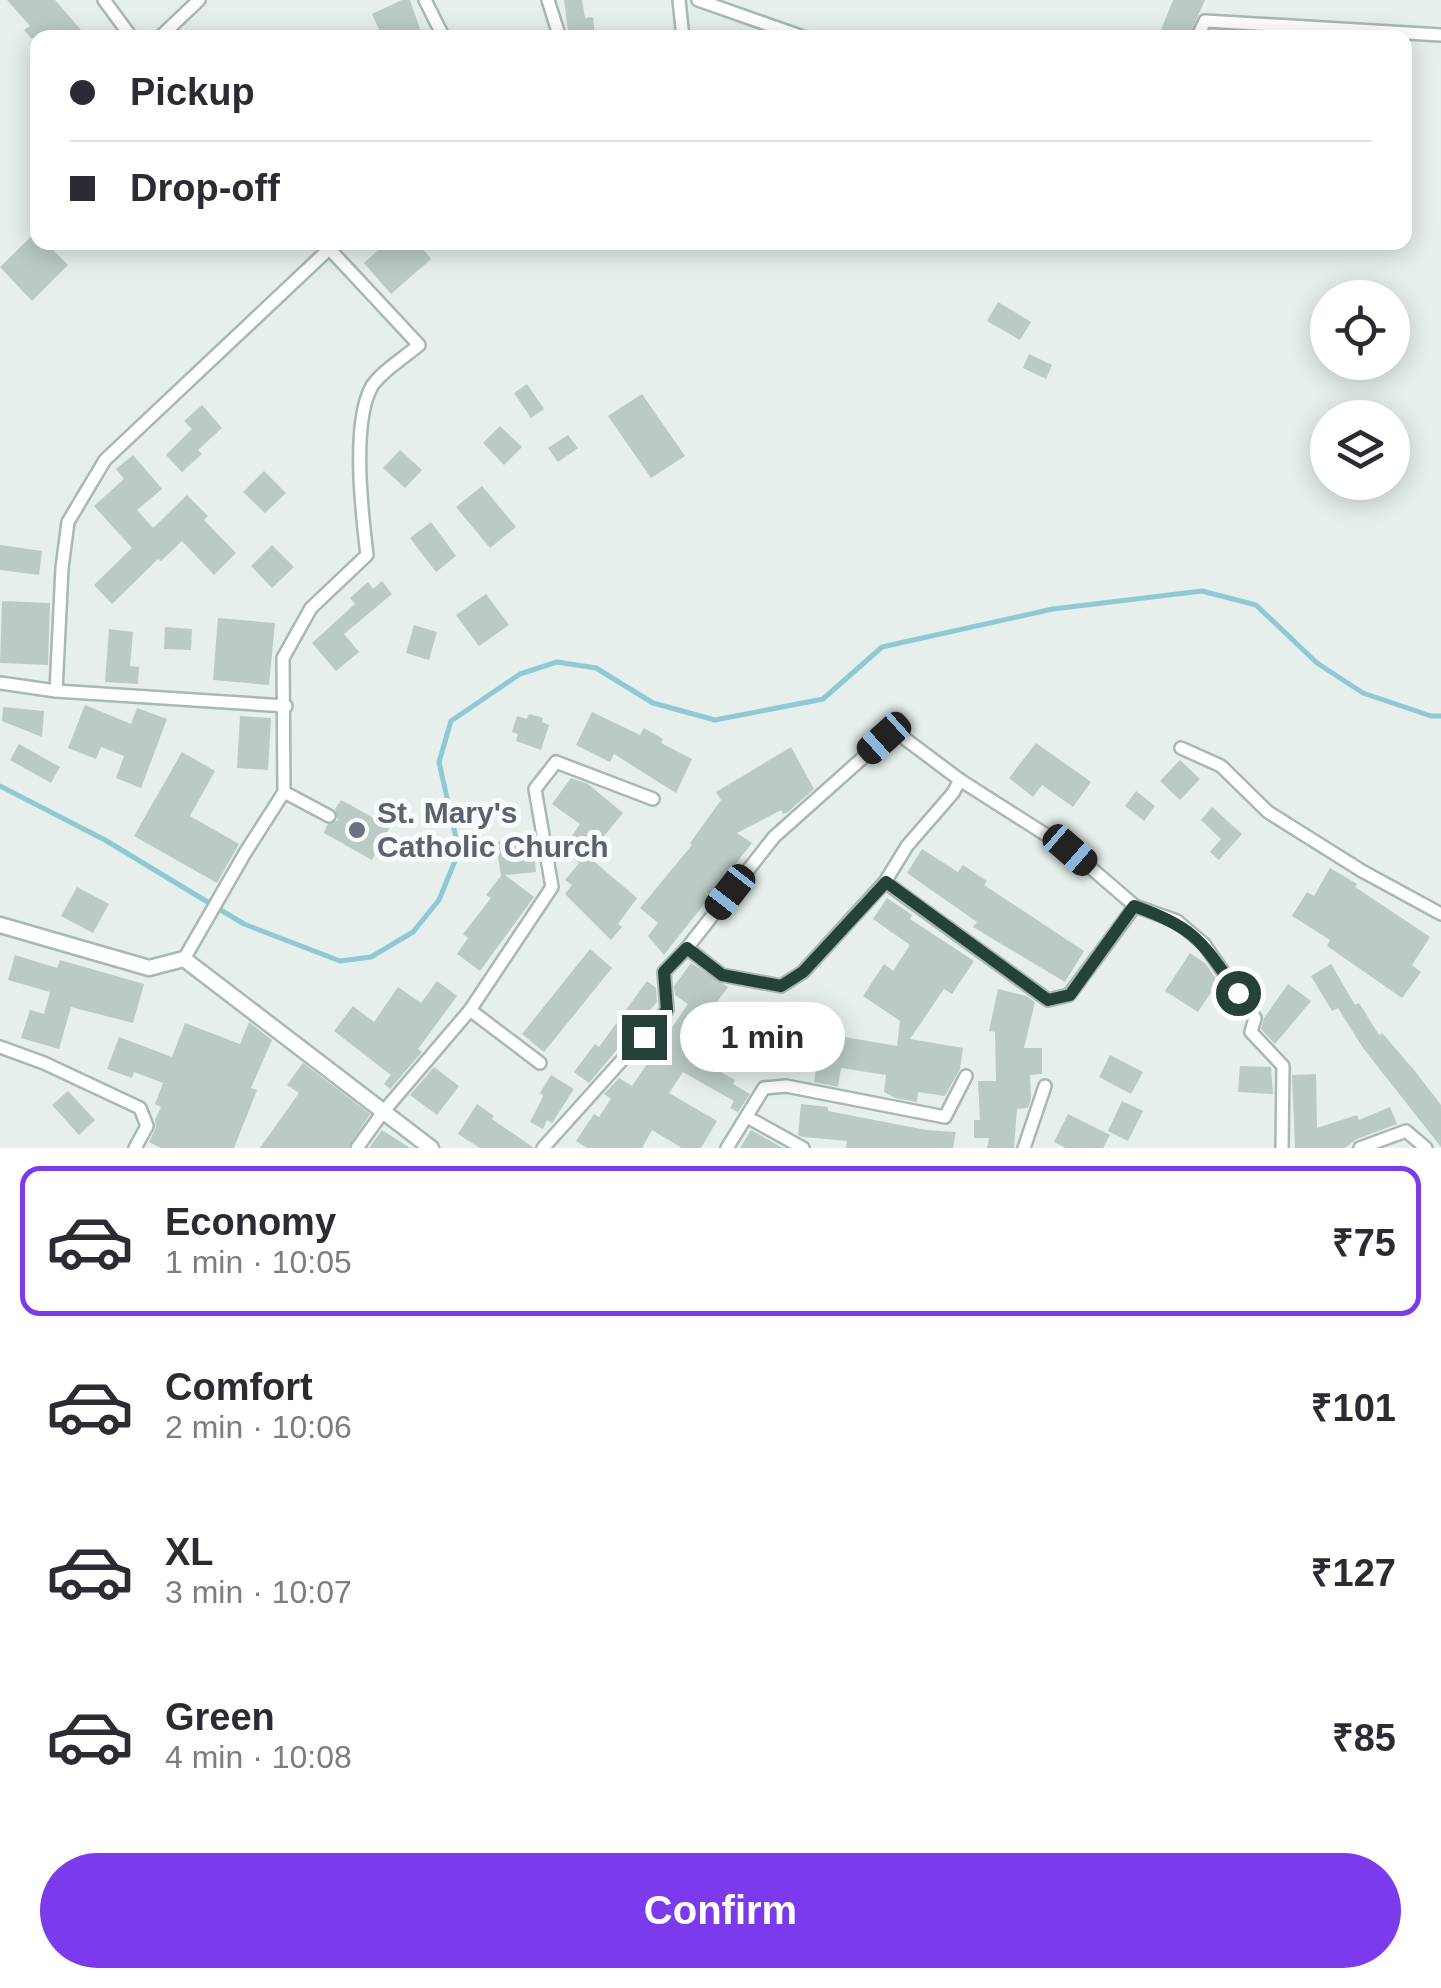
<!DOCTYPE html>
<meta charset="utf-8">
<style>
body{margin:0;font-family:Arial,sans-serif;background:#f7f7f7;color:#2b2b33;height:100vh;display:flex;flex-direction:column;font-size:38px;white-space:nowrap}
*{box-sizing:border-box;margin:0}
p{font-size:32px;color:#7c7c81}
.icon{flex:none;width:55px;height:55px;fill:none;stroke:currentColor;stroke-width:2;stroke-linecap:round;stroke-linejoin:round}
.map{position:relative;height:1148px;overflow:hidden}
.sheet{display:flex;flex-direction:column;background:#fff;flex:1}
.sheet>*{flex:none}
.banner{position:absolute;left:30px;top:30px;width:1382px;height:220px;border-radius:20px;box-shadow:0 5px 25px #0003;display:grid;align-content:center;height:220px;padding:0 40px;background:#fff}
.fabs{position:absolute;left:1310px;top:280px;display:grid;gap:20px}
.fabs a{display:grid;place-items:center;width:100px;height:100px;border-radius:50%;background:#fff;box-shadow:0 5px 25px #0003;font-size:50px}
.end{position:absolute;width:45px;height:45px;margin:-22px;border:12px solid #24423a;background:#fff;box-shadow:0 0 0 5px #fff}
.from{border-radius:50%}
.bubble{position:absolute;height:70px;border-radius:35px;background:#fff;box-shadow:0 5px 25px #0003;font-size:32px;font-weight:700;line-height:70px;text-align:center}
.car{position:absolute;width:30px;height:60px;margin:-30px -15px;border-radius:12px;box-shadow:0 0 8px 2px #0007;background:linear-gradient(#222 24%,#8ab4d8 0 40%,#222 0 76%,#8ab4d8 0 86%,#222 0)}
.banner b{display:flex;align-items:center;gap:35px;height:95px;font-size:38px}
.banner b+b{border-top:2px solid #e1e1e2}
.banner i{width:25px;height:25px;background:#2b2b33}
ul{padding:18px 0 0;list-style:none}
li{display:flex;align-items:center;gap:30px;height:150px;margin:0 20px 15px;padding:0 20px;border:5px solid transparent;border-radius:20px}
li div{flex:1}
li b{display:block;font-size:38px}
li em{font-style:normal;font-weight:700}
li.selected{border-color:#7c3aed}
li>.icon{width:90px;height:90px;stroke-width:1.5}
.action{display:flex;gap:20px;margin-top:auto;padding:20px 40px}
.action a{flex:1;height:115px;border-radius:60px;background:#7c3aed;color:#fff;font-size:40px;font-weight:700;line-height:115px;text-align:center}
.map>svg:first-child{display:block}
</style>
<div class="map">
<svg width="1441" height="1148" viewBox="0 0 1441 1148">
<rect width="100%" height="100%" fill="#e6efeb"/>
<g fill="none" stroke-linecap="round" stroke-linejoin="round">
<polyline stroke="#8ec9d4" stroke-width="5" points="0,786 105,840 244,924 340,961 371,957 413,932 439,900 459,851 439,762 451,721 520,674 557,662 596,668 653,703 715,720 823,699 882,647 1053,609 1202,591 1256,605 1317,663 1363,693 1431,716 1441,716"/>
</g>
<g fill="#bbcac4">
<polygon points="7,0 55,0 88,38 31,38 24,30 30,26"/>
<polygon points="402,0 410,0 423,38 383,38 372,14"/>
<polygon points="564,0 582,0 585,18 593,17 595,38 569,38"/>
<polygon points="1173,0 1205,0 1188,38 1158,38"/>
<polygon points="38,230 38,242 45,242 68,265 32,301 0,267"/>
<polygon points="387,242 417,242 431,259 391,294 364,263"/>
<polygon points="998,302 1031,322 1020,340 987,321"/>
<polygon points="1029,354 1052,365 1046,379 1023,368"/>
<polygon points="527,384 544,409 531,418 514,393"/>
<polygon points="642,394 685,456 651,478 608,416"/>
<polygon points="202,405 222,428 198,450 202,454 182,472 166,455 192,429 184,421"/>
<polygon points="500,426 522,447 504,465 483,443"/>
<polygon points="568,435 578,448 558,462 548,448"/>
<polygon points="400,450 422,470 405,488 383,468"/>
<polygon points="133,455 162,489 137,510 153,528 187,495 208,516 204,520 236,553 214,575 182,541 161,561 158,559 112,604 94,585 132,548 94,506 124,479 116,469"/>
<polygon points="264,471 286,493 265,513 243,492"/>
<polygon points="482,486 516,527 490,548 456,507"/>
<polygon points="431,522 456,556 436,572 410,538"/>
<polygon points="0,545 42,551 39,575 0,570"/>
<polygon points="272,545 294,567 272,588 251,566"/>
<polygon points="382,581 392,594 344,634 359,652 336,671 312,643 355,604 350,598 368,582 373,589"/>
<polygon points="486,594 509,625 479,646 456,615"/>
<polygon points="2,601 50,603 48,665 0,663"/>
<polygon points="218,618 275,623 269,685 213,680"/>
<polygon points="414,625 437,632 429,660 406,653"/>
<polygon points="165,627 192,629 191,650 164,649"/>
<polygon points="109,629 133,632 130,666 139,667 138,684 105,682"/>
<polygon points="85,705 131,724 137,708 167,719 141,788 116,778 124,756 101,747 96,759 68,748"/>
<polygon points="3,707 44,711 42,737 2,721"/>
<polygon points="592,712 640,735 644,728 663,739 661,743 692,759 676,793 614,754 610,762 576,745"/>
<polygon points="529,714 543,718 542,722 549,725 541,750 516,741 518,734 512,732 517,716 527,719"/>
<polygon points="240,716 271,718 268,770 237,768"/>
<polygon points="1036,743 1091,782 1073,807 1042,785 1033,797 1009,778"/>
<polygon points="19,744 60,767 51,783 10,760"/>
<polygon points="791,747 814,789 788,812 783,814 781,810 737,833 752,843 664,955 648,936 658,923 640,908 692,845 690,843 721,800 716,792"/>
<polygon points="182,752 215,771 190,816 239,844 217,883 134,836"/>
<polygon points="1180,760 1200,779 1180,800 1160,781"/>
<polygon points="571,778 588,784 623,813 595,847 597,849 590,858 637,898 618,924 622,927 611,940 565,894 572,885 565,880 579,863 562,851 580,824 552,804"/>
<polygon points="1136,791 1155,806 1144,821 1125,806"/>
<polygon points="341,800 390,827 372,860 324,833 327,825 338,820 335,809"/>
<polygon points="1212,807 1242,834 1219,860 1210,852 1221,839 1201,820"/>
<polygon points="533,838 536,872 505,875 534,897 480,971 457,954 468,938 463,934 491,898 486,895 501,876 496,842"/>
<polygon points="922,849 958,872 963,865 987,881 984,885 1084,951 1065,982 973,927 977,922 907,873"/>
<polygon points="1330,868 1357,884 1355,887 1430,937 1412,965 1421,972 1402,998 1327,946 1330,940 1292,916 1307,892 1314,896"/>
<polygon points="77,887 109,904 93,933 61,916"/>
<polygon points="887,898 912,915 910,919 974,961 952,994 944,989 910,1039 963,1048 960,1069 945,1096 918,1092 917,1102 895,1098 884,1092 886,1075 841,1068 838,1087 814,1082 821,1033 897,1046 900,1021 863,996 884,964 893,971 910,945 873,919"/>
<polygon points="590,949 612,968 544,1052 522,1034"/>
<polygon points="1190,953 1206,964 1218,982 1198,1012 1165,991"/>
<polygon points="15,955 57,968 60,960 144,984 133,1023 71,1007 59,1049 21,1038 30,1010 44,1014 50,992 8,980"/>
<polygon points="691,963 728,987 694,1033 710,1044 698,1059 735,1080 733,1084 750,1094 738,1112 730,1108 734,1101 683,1072 669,1093 717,1121 701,1148 682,1148 652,1130 642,1148 587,1148 576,1141 594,1114 599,1117 611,1099 604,1094 619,1078 632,1086 688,1004 675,995 674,986"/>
<polygon points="1331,964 1355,1005 1359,1003 1379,1035 1382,1033 1414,1070 1441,1105 1441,1147 1363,1048 1338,1008 1332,1011 1311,976"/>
<polygon points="437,981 457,996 418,1049 422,1052 390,1089 384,1084 391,1075 334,1031 353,1006 374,1022 398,987 421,1003"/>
<polygon points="647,981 656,988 657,1002 589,1083 574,1072 595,1044 599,1047"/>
<polygon points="1288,984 1311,1001 1275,1044 1261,1029 1264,1018"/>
<polygon points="998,989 1026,996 1035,1002 1024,1048 1042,1048 1042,1074 1030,1075 1031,1099 1028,1108 1017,1109 1014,1148 987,1148 989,1138 974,1138 974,1120 980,1120 978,1081 996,1081 995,1032 989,1031"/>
<polygon points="249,1022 272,1040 251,1088 257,1090 234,1148 161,1148 149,1142 156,1127 155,1120 161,1107 155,1104 163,1083 134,1072 132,1078 107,1069 119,1037 172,1057 185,1023 240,1044"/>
<polygon points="1110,1055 1143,1072 1131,1094 1099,1077"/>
<polygon points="303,1063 370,1114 348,1148 260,1148 299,1093 287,1085"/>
<polygon points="1240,1066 1271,1067 1273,1094 1238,1092"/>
<polygon points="434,1067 459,1086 437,1115 410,1095"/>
<polygon points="1316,1074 1317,1128 1357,1115 1359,1120 1390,1107 1397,1124 1357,1139 1345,1148 1295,1148 1292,1075"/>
<polygon points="551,1075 574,1089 552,1123 547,1120 543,1129 530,1122 541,1101 543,1095 540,1093"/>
<polygon points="68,1091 95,1120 79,1135 52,1105"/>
<polygon points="1122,1101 1143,1111 1128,1141 1108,1131"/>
<polygon points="477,1104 494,1116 492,1119 534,1148 480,1148 458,1134"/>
<polygon points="801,1104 828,1107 828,1111 926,1130 956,1132 953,1148 846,1148 847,1141 803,1137 798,1135"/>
<polygon points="1068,1114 1110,1135 1103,1148 1066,1148 1054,1142"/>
<polygon points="382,1130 410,1148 369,1148"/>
<polygon points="751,1130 774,1143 783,1148 740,1148"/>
</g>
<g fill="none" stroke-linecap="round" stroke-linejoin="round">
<defs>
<g id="minor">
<polyline points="104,0 132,38"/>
<polyline points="425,0 444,38"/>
<polyline points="548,0 560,38"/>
<polyline points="679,0 683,38"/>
<polyline points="698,0 806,38"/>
<polyline points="159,38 199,0"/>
<polyline points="1197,38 1205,21 1441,35"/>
<polyline points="0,683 56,691 286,706"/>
<polyline points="56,691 62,568 68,522 105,460 329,249"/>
<polyline points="1181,748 1221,766 1268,812 1362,871 1441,914"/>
<polyline points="284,792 329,816"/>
<polyline points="885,882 1048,1000 1069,995 1135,906"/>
<polyline points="687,948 722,975 781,986 803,972 885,882 907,846 953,793 960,780"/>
<path d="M184,959l61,-106 39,-61 -1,-134 28,-50 56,-53c-5,-41 -16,-132 5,-169 10,-15 33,-29 47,-41l-96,-103"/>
<polyline points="470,1010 540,1063"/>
<polyline points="0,1047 44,1063 140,1108 147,1126 135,1148"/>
<polyline points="747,1117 803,1148"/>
<polyline points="357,1148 383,1112 470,1010 552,887 535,789 556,762 653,799"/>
<polyline points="543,1148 667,1010 664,972 687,948 774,837 885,738 896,732 960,780 1070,850 1135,906 1177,921 1204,944 1255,1018 1251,1032 1283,1066 1282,1148"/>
<polyline points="727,1148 764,1088 786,1086 945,1117 966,1076"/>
<polyline points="1024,1148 1045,1086"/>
<polyline points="1360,1148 1406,1131 1426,1148"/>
</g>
<polyline id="tertiary" points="0,925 149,968 184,959 431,1148"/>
</defs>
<use href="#minor" stroke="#a8b8b2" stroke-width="16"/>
<use href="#tertiary" stroke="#a8b8b2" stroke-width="19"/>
<use href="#minor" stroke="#fff" stroke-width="11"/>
<use href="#tertiary" stroke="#fff" stroke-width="14"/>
</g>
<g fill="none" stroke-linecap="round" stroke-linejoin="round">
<path stroke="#24423a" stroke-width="12" d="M644,1037l23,-27 -3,-38 23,-24 35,27 59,11 22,-14 83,-90 162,118 22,-5 64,-89c62,22 67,35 104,87"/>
</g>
<circle fill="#6b7280" stroke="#f7fbf9" stroke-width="4" cx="357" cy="830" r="10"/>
<g text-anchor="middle" stroke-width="10" stroke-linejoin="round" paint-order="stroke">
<g font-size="30" font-weight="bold" fill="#5b616d" stroke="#f7fbf9" text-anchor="start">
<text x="377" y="823">St. Mary's<tspan x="377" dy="34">Catholic Church</tspan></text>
</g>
</g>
</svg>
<div class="fabs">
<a><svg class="icon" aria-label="locate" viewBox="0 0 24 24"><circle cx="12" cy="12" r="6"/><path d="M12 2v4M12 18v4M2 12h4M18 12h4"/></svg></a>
<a><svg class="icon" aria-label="layers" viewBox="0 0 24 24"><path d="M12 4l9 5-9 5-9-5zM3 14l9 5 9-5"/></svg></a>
</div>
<i class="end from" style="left:1238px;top:993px"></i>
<i class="end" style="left:644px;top:1037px"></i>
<div class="bubble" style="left:680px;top:1002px;width:165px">1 min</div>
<i class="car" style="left:884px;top:738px;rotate:228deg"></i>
<i class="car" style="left:1070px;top:850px;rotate:131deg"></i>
<i class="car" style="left:730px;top:892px;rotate:218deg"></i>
<div class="banner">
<b><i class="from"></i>Pickup</b>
<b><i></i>Drop-off</b>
</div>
</div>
<section class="sheet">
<ul>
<li class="selected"><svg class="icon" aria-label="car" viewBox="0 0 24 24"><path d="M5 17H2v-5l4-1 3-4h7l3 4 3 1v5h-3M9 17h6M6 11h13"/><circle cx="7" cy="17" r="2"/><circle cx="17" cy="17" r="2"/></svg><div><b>Economy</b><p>1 min · 10:05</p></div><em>₹75</em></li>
<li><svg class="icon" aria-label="car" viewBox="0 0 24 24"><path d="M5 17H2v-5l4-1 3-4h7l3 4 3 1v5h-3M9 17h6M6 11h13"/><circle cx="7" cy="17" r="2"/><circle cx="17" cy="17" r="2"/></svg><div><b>Comfort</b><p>2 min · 10:06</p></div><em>₹101</em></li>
<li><svg class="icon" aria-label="car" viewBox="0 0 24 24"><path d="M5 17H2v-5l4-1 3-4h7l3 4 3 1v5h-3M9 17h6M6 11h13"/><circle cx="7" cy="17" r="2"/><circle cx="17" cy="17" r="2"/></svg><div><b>XL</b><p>3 min · 10:07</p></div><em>₹127</em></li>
<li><svg class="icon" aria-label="car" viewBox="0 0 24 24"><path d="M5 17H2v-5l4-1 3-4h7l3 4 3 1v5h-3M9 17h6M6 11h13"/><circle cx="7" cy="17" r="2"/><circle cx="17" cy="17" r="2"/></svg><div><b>Green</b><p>4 min · 10:08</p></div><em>₹85</em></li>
</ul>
<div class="action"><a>Confirm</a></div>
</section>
